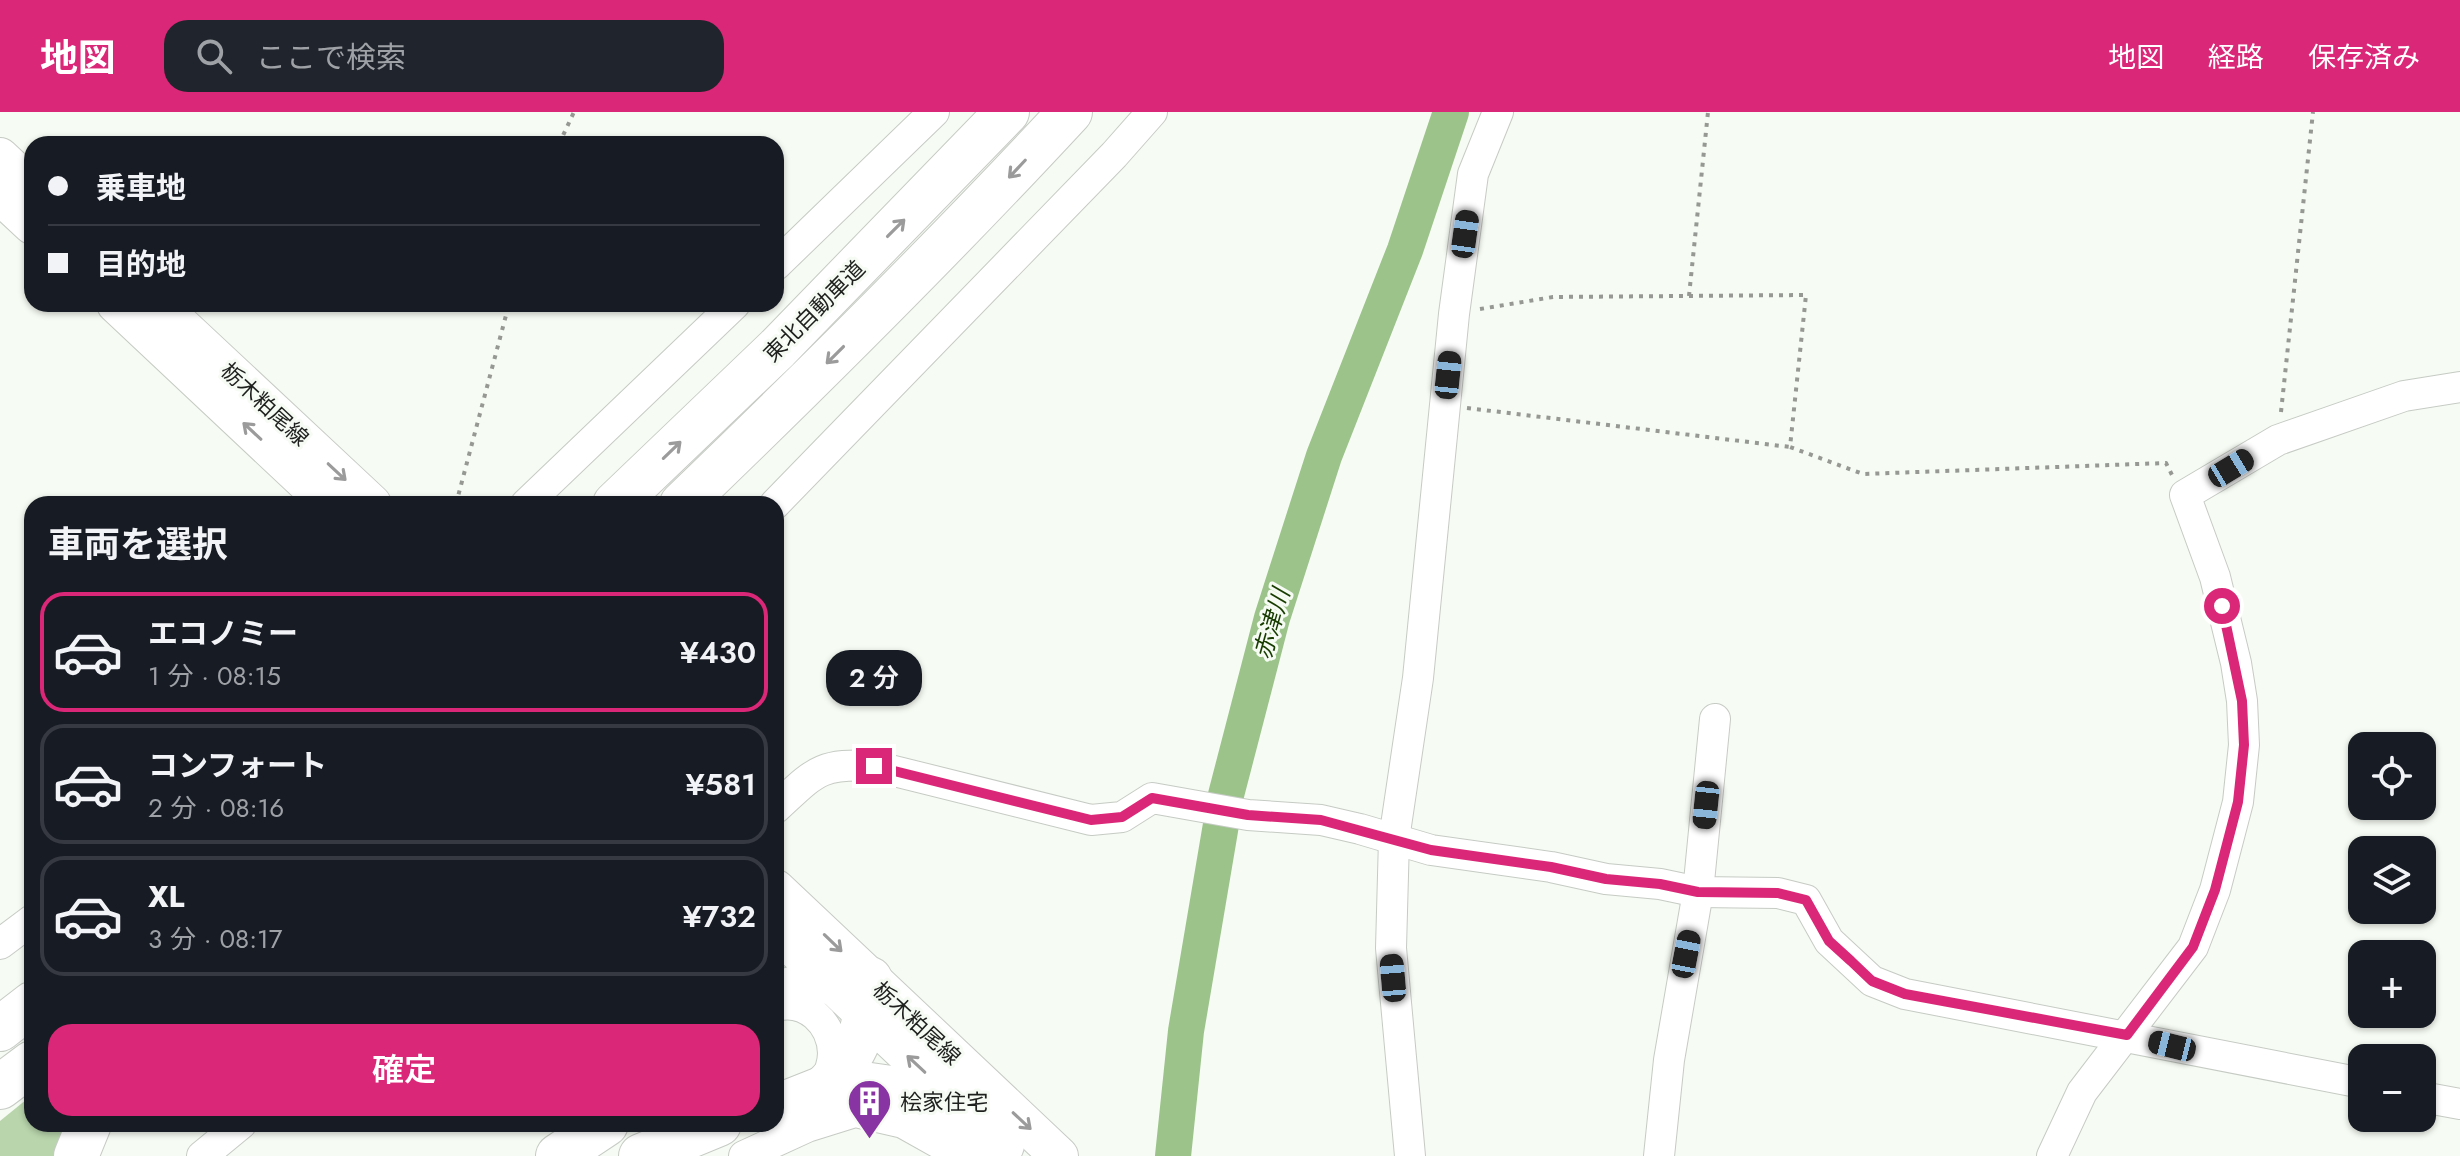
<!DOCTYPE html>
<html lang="ja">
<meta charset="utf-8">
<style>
body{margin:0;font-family:Jost,"Noto Sans JP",sans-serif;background:#20242c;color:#f1f3f6;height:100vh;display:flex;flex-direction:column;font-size:30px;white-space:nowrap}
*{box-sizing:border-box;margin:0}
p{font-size:26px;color:#9ea1a6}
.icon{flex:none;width:44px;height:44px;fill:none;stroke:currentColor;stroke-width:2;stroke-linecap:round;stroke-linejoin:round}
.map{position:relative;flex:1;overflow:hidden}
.details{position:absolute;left:24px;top:384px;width:760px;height:636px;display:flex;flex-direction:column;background:#171b24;border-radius:24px;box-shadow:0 2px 6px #0004}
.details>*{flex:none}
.hud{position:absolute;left:24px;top:24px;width:760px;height:176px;border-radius:24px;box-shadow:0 2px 6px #0004;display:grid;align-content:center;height:176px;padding:0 24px;background:#171b24}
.buttons{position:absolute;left:2348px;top:620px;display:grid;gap:16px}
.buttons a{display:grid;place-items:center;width:88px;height:88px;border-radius:16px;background:#171b24;box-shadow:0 2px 6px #0004;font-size:40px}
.end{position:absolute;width:36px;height:36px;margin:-18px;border:10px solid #db2777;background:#fff;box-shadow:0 0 0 4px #fff}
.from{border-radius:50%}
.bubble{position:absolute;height:56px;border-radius:24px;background:#171b24;box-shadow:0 2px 6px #0004;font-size:26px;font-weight:600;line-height:56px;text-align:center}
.car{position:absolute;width:24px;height:48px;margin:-24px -12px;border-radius:10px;box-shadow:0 0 6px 2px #0007;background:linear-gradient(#222 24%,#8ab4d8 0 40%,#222 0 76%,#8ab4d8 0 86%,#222 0)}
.hud b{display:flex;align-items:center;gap:28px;height:76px;font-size:30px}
.hud b+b{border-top:2px solid #363941}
.hud i{width:20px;height:20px;background:#f1f3f6}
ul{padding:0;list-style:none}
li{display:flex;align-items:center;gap:24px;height:120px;margin:0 16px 12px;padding:0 8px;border:4px solid #363941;border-radius:24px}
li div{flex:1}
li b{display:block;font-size:30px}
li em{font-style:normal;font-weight:600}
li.current{border-color:#db2777}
li>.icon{width:72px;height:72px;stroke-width:1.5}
h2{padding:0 24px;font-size:36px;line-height:96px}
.cta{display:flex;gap:16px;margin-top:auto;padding:16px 24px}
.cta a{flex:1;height:92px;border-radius:24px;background:#db2777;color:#fff;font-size:32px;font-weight:600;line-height:92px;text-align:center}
header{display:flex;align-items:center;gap:48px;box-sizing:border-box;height:112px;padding:0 40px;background:#db2777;color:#fff}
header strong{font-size:38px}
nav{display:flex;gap:44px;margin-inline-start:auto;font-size:28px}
.search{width:560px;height:72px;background:#20242c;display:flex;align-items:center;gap:20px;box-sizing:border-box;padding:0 28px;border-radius:24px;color:#9ea1a6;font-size:30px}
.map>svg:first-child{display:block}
</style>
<header>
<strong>地図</strong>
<div class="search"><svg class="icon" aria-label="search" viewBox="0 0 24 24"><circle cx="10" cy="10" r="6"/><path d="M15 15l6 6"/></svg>ここで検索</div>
<nav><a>地図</a><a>経路</a><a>保存済み</a></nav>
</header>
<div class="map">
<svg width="2460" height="1044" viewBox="0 0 2460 1044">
<rect width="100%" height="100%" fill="#f6fbf3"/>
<polygon fill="#b8d5ac" points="32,983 32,1012 78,1012 66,1044 0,1044 0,1009"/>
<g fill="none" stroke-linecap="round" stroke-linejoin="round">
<polyline stroke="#9bc38a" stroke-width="36" points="1173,1044 1186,919 1226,683 1272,506 1324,344 1405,138 1451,0"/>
<defs>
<g id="minor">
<polyline points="776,153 934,0"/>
<polyline points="526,392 735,192"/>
<polyline points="775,392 1114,43 1152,0"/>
<path d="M776,696c39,-36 43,-45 98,-42l217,54 31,-3 30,-19 96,17 73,5 39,9 71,21 120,17 55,12 54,5 38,8 80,1 28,7 23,41 43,40 33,13 457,89"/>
<polyline points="0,832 32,808"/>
<path d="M776,894c30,-8 56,17 57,47 0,11 -4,21 -8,31"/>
<polyline points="2422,985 2460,992"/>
<polyline points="202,1044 241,1012"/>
<polyline points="744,1044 807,1015 855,1000 903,1011 962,1044"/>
<polyline points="1410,1044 1391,836 1394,727 1418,566 1454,202 1473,62 1498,0"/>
<polyline points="1659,1044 1669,948 1698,780 1715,607"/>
<polyline points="2052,1044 2082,980 2193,835 2215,778 2238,690 2244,633 2242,589 2236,551 2215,465 2185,383 2278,328 2404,284 2460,275"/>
</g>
<g id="major">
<polyline points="0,45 32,75"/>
<polyline points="0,83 32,113"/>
<polyline points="116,192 329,392"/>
<polyline points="158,192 372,392"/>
<polyline points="776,777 1059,1044"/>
<polyline points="776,819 980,1012"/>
</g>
<g id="highway">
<polyline points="615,392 778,236 1007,0"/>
<path d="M682,392c133,-128 263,-257 388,-392"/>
<path d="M776,883c31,-14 61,-16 94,-16 -6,52 -8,71 -46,109"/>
<polyline points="0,917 32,892"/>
<polyline points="0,975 32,951"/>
<polyline points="776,995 824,976 856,971 891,976 915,984 943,1005 1002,1033"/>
<polyline points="76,1044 89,1012"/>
<polyline points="558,1044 606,1012"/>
<polyline points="641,1044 719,1012"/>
</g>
</defs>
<use href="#minor" stroke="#c6cbc4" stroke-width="32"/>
<use href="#major" stroke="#c6cbc4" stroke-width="40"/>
<use href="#highway" stroke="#c6cbc4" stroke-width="46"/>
<g stroke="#959893" stroke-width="4" stroke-dasharray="4 6" stroke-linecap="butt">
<polyline points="559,32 574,0"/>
<polyline points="1689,184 1708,0"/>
<polyline points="1480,197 1553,185 1806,183 1790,335 1863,362 2166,351 2172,363"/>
<polyline points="1467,296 1790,335"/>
<polyline points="2281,300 2313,0"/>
<polyline points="456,392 509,192"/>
</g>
<use href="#minor" stroke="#fff" stroke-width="30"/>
<use href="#major" stroke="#fff" stroke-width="38"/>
<use href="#highway" stroke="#fff" stroke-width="44"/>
</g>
<defs><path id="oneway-shaft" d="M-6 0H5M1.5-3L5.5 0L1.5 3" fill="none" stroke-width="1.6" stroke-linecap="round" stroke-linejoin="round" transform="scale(2)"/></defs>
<g stroke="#9a9b9a">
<use href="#oneway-shaft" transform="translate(1017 57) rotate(133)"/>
<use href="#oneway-shaft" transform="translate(896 116) rotate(-45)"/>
<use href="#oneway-shaft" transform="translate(835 243) rotate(135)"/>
<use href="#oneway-shaft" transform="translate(252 319) rotate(-137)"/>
<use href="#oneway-shaft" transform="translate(672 338) rotate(-44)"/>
<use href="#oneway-shaft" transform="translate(337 360) rotate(43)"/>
<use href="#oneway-shaft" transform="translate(833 831) rotate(44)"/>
<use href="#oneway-shaft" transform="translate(916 952) rotate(-137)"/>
<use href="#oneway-shaft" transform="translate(1022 1009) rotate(43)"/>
</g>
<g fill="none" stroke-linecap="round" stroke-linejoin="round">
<polyline stroke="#db2777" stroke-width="10" points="874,654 1091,708 1122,705 1152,686 1248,703 1321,708 1431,738 1551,755 1606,767 1660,772 1698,780 1778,781 1806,788 1829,829 1851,849 1872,869 1905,882 2127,923 2193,835 2215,778 2238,690 2244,633 2242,589 2222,494"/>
</g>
<defs>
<symbol id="building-pin" viewBox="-11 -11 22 30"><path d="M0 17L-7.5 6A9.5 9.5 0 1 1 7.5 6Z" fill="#8834a3" stroke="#f6fbf3"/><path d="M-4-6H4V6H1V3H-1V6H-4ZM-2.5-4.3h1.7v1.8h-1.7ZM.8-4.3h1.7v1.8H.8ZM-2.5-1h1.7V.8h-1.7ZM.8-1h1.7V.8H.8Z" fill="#fff"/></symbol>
</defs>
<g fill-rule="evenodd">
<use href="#building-pin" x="844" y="964" width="51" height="69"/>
</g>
<g text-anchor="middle" stroke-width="6" stroke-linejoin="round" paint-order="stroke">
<g font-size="22" fill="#1e201e" stroke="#f6fbf3">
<text transform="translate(814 199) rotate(-45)" y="8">東北自動車道</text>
<text transform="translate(265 292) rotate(43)" y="8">栃木粕尾線</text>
<text transform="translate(917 911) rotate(43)" y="8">栃木粕尾線</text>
</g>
<g font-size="22" fill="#1e201e" stroke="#f6fbf3" text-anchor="start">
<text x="900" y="998">桧家住宅</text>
</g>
<g font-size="24" font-style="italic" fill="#173c00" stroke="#f6fbf3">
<text transform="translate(1272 512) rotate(-74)" y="8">赤津川</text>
</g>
</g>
</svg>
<div class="buttons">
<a><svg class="icon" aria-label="locate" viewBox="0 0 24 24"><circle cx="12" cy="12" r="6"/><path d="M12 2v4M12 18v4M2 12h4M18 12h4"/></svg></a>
<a><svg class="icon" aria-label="layers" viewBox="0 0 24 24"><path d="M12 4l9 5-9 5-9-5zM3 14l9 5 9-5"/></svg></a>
<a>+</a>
<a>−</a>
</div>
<i class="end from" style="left:2222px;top:494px"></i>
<i class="end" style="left:874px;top:654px"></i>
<div class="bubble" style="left:826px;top:538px;width:96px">2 分</div>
<i class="car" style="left:1465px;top:122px;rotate:8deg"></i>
<i class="car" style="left:1448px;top:263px;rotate:6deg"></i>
<i class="car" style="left:2231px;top:356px;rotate:59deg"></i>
<i class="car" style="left:1706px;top:693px;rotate:186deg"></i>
<i class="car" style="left:1686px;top:842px;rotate:11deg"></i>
<i class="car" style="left:1393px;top:866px;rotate:355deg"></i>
<i class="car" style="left:2172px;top:934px;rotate:284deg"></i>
<div class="hud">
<b><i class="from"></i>乗車地</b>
<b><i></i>目的地</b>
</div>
<section class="details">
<h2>車両を選択</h2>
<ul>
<li class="current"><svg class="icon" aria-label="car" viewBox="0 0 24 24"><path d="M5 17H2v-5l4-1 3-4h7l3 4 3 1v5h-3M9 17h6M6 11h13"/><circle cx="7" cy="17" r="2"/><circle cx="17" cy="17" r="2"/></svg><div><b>エコノミー</b><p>1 分 · 08:15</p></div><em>¥430</em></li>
<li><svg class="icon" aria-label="car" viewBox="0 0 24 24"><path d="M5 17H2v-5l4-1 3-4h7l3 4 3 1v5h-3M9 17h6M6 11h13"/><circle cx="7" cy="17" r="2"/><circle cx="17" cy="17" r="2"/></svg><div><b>コンフォート</b><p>2 分 · 08:16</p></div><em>¥581</em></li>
<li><svg class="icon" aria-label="car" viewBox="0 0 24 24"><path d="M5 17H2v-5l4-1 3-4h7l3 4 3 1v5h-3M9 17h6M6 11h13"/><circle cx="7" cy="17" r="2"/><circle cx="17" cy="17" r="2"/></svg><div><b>XL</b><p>3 分 · 08:17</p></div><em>¥732</em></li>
</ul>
<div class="cta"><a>確定</a></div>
</section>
</div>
